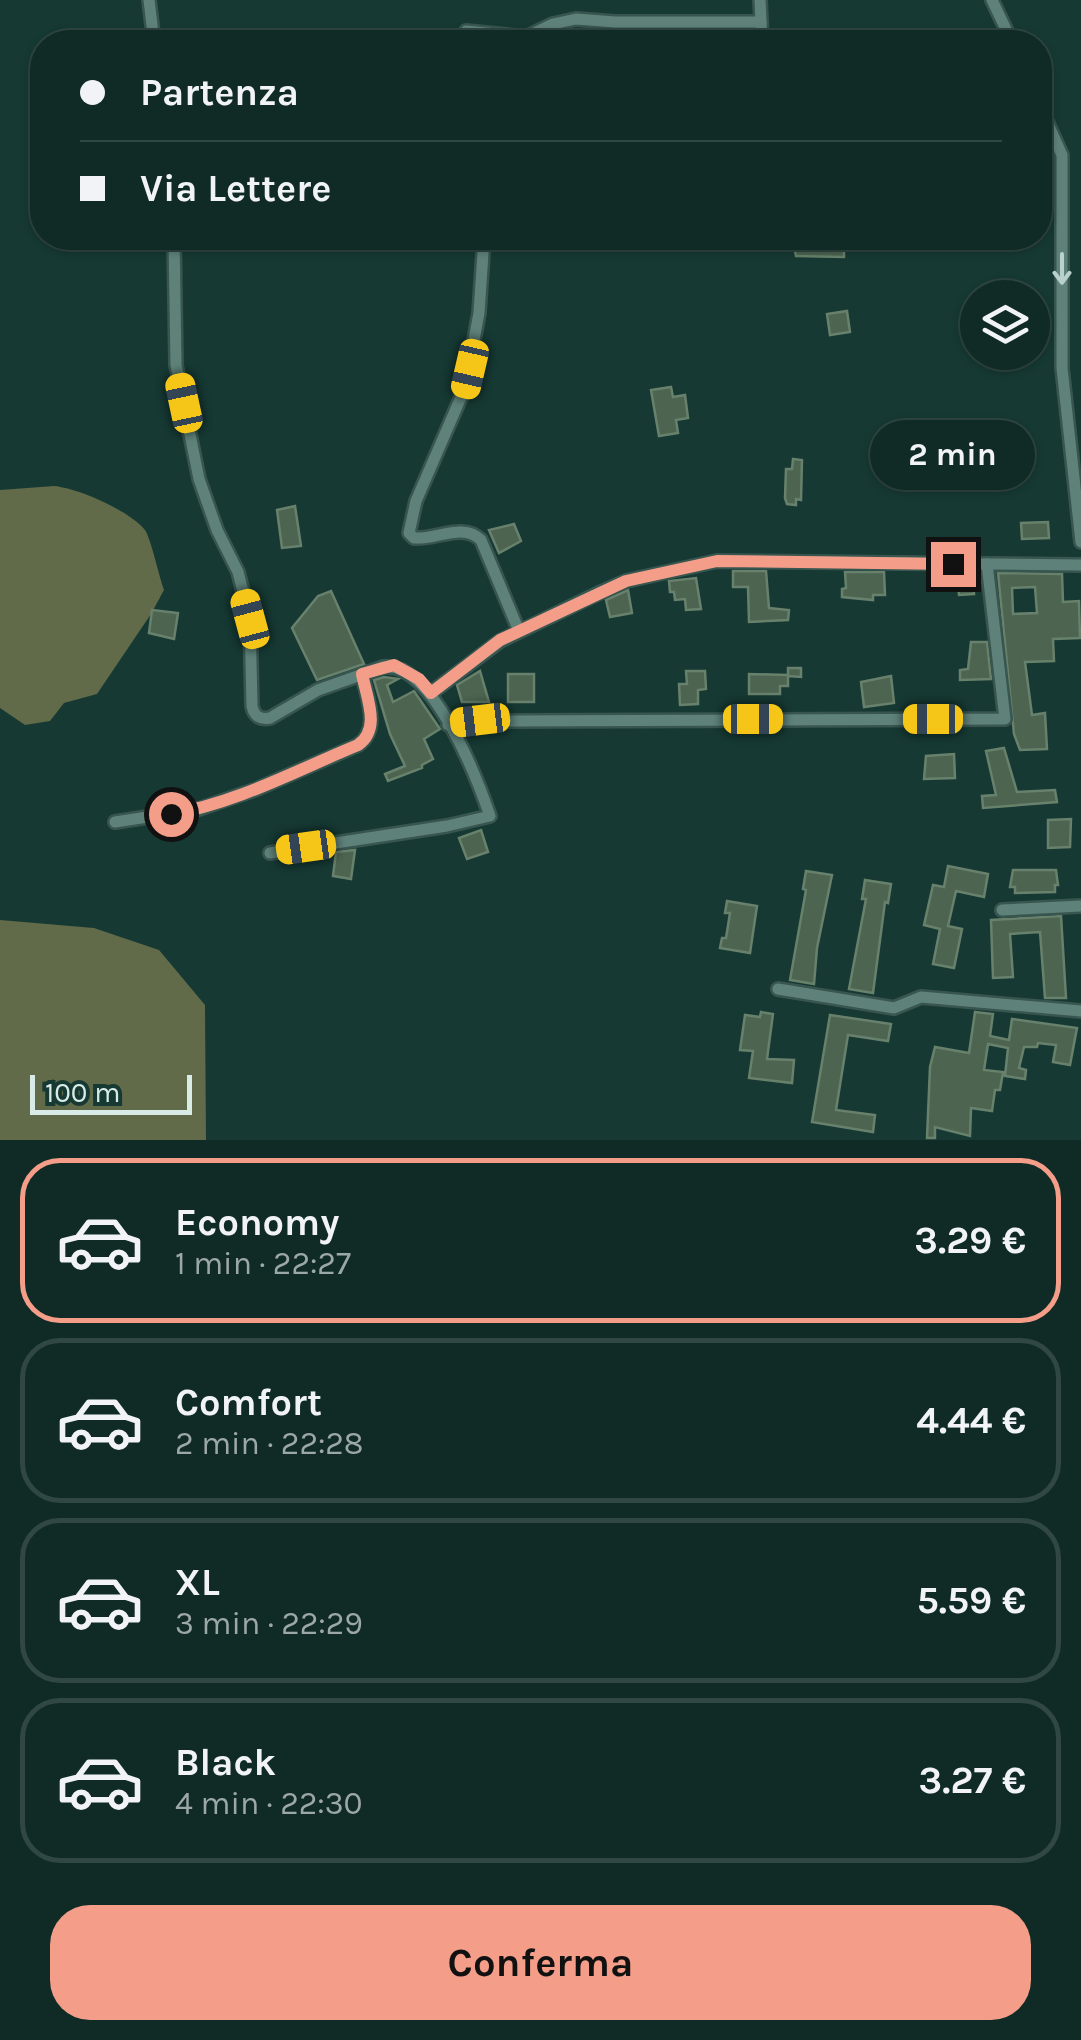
<!DOCTYPE html>
<html lang="it">
<meta charset="utf-8">
<style>
body{margin:0;font-family:Karla,sans-serif;background:#19332e;color:#f1f3f6;height:100vh;display:flex;flex-direction:column;font-size:38px;white-space:nowrap}
*{box-sizing:border-box;margin:0}
p{font-size:32px;color:#9ca7a7}
.icon{flex:none;width:55px;height:55px;fill:none;stroke:currentColor;stroke-width:2;stroke-linecap:round;stroke-linejoin:round}
.map{position:relative;height:1140px;overflow:hidden}
.details{display:flex;flex-direction:column;background:#102b26;flex:1}
.details>*{flex:none}
.banner{position:absolute;left:30px;top:30px;width:1022px;height:220px;border-radius:40px;box-shadow:0 2px 8px #0004,0 0 0 2px #304743;display:grid;align-content:center;height:220px;padding:0 50px;background:#102b26}
.fabs{position:absolute;left:960px;top:280px;display:grid;gap:20px}
.fabs a{display:grid;place-items:center;width:90px;height:90px;border-radius:50%;background:#102b26;box-shadow:0 2px 8px #0004,0 0 0 2px #304743;font-size:50px}
.scale{position:absolute;left:30px;bottom:25px;width:162px;box-sizing:border-box;padding-left:10px;border:5px solid #d8ebe6;border-top:0;font-size:28px;line-height:35px;white-space:nowrap;color:#d8ebe6;-webkit-text-stroke:8px #163933;paint-order:stroke}
.end{position:absolute;width:45px;height:45px;margin:-22px;border:12px solid #f49e8a;background:#111;box-shadow:0 0 0 5px #111}
.from{border-radius:50%}
.bubble{position:absolute;height:70px;border-radius:35px;background:#102b26;box-shadow:0 2px 8px #0004,0 0 0 2px #304743;font-size:32px;font-weight:700;line-height:70px;text-align:center}
.car{position:absolute;width:30px;height:60px;margin:-30px -15px;border-radius:12px;box-shadow:0 0 8px 2px #0007;background:linear-gradient(#f5c518 24%,#345 0 40%,#f5c518 0 76%,#345 0 86%,#f5c518 0)}
.banner b{display:flex;align-items:center;gap:35px;height:95px;font-size:38px}
.banner b+b{border-top:2px solid #304743}
.banner i{width:25px;height:25px;background:#f1f3f6}
ul{padding:18px 0 0;list-style:none}
li{display:flex;align-items:center;gap:30px;height:165px;margin:0 20px 15px;padding:0 30px;border:5px solid #304743;border-radius:40px}
li div{flex:1}
li b{display:block;font-size:38px}
li em{font-style:normal;font-weight:700}
li.current{border-color:#f49e8a}
li>.icon{width:90px;height:90px;stroke-width:1.5}
.cta{display:flex;gap:20px;margin-top:auto;padding:20px 50px}
.cta a{flex:1;height:115px;border-radius:40px;background:#f49e8a;color:#111;font-size:40px;font-weight:700;line-height:115px;text-align:center}
.map>svg:first-child{display:block}
</style>
<div class="map">
<svg width="1081" height="1140" viewBox="0 0 1081 1140">
<rect width="100%" height="100%" fill="#163933"/>
<g fill="#616a49">
<path d="M54,486c24,2 76,25 91,44 6,9 14,46 19,60l-13,24 -54,80 -33,9 -14,18 -25,4 -25,-17v-218z"/>
<polygon points="0,920 94,928 159,950 205,1005 206,1140 0,1140"/>
</g>
<g fill="#4c6450" stroke="#68816c" stroke-width="2.5" fill-rule="evenodd">
<polygon points="736,238 784,238 784,244 736,247"/>
<polygon points="805,238 902,238 903,243 880,246 880,249 844,250 844,257 796,256 794,246 805,244"/>
<polygon points="847,311 850,332 830,335 827,314"/>
<polygon points="671,387 673,397 685,395 688,418 676,420 678,433 659,436 651,390"/>
<polygon points="793,459 802,460 801,500 796,499 796,505 787,504 785,498 786,469 792,469"/>
<polygon points="295,506 301,546 282,548 277,510"/>
<polygon points="1048,522 1049,538 1022,539 1021,523"/>
<polygon points="514,524 521,541 499,553 489,530"/>
<polygon points="733,571 766,571 769,608 789,610 788,620 749,622 748,587 733,587"/>
<polygon points="845,572 884,572 885,595 873,595 873,600 842,597 842,589 846,588"/>
<polygon points="957,573 979,573 980,583 973,584 974,594 959,595"/>
<path d="M998,573l64,1 1,28 16,-1 1,37 -27,1 1,22 -29,1 7,53 13,-2 2,36 -27,1 -6,-16zM1035,587l2,26 -24,1 -1,-26z"/>
<polygon points="696,578 701,609 686,610 685,599 675,600 674,592 670,592 669,581"/>
<polygon points="628,590 632,613 610,617 606,600"/>
<polygon points="331,591 364,664 317,680 292,628 318,596"/>
<polygon points="152,610 178,613 174,639 149,633"/>
<polygon points="971,642 987,642 991,679 960,680 960,670 968,669"/>
<polygon points="788,668 801,668 801,677 788,676 788,686 780,686 780,694 749,694 749,674 788,675"/>
<polygon points="480,671 489,702 462,702 457,685"/>
<polygon points="686,671 705,671 706,689 698,690 698,704 680,705 679,684 687,684"/>
<rect x="508" y="674" width="26" height="28"/>
<polygon points="891,676 894,703 864,707 861,682"/>
<polygon points="384,677 398,679 387,685 393,702 414,691 440,729 424,739 433,759 422,765 422,768 388,781 385,774 405,766 390,734 374,680"/>
<polygon points="1004,748 1017,792 1055,790 1057,802 983,808 982,796 996,795 986,751"/>
<polygon points="954,754 955,778 924,779 926,756"/>
<polygon points="1071,819 1070,847 1048,848 1048,820"/>
<polygon points="481,830 488,852 467,859 459,838"/>
<polygon points="355,850 351,879 333,876 336,852"/>
<polygon points="948,866 988,874 984,897 956,891 948,926 962,929 954,968 933,964 940,929 924,925 933,885 944,887"/>
<polygon points="1013,870 1056,870 1058,885 1055,885 1055,892 1015,893 1015,887 1010,887"/>
<polygon points="806,871 832,875 817,948 814,984 790,980 806,890 803,889"/>
<polygon points="865,880 891,884 888,903 885,902 873,993 849,989 866,899 862,899"/>
<polygon points="727,901 757,906 750,953 720,948 722,938 726,938 730,913 725,913"/>
<polygon points="1061,916 1066,998 1045,998 1040,932 1010,934 1013,977 993,978 991,920"/>
<polygon points="761,1012 773,1014 767,1059 794,1060 792,1083 749,1078 753,1051 740,1050 745,1015 760,1017"/>
<polygon points="975,1012 993,1014 990,1036 1009,1040 1012,1019 1077,1028 1070,1065 1053,1062 1056,1045 1038,1043 1037,1047 1024,1047 1019,1068 1026,1070 1025,1079 1005,1076 1008,1048 988,1044 984,1070 1003,1072 1000,1090 995,1090 992,1111 971,1108 970,1136 935,1127 935,1138 927,1138 930,1067 935,1047 969,1053"/>
<polygon points="830,1015 891,1024 888,1041 848,1035 836,1110 875,1115 873,1132 812,1122"/>
</g>
<g fill="none" stroke-linecap="round" stroke-linejoin="round">
<defs>
<g id="minor">
<polyline points="149,0 154,42"/>
<polyline points="760,0 762,42"/>
<polyline points="992,0 1012,42"/>
<polyline points="466,31 526,37 553,24 576,19 615,22 761,22"/>
<polyline points="1040,106 1062,155 1062,368 1081,542"/>
<path d="M174,238l2,127 23,114 18,51 21,42 12,47 2,87c2,10 8,14 18,12l48,-28 65,-23c49,-7 94,111 107,149l-43,10 -177,27"/>
<path d="M484,238l-5,75 -14,75 -49,113 -7,32 5,5c22,2 49,-16 67,2l38,91"/>
<polyline points="431,693 500,641 601,592 626,581 717,561 1081,565"/>
<polyline points="448,725 480,721 1005,719 987,564"/>
<path d="M115,822l84,-13 58,-20 101,-44c23,-16 9,-46 4,-71"/>
<polyline points="1002,910 1081,906"/>
<polyline points="778,989 894,1008 921,997 1081,1011"/>
</g>
</defs>
<use href="#minor" stroke="#38554f" stroke-width="16"/>
<use href="#minor" stroke="#5e827a" stroke-width="11"/>
</g>
<defs><path id="oneway-shaft" d="M-6 0H5M1.5-3L5.5 0L1.5 3" fill="none" stroke-width="1.6" stroke-linecap="round" stroke-linejoin="round" transform="scale(2.5)"/></defs>
<use stroke="#bad1cb" href="#oneway-shaft" transform="translate(1062 269) rotate(90)"/>
<g fill="none" stroke-linecap="round" stroke-linejoin="round">
<path stroke="#f49e8a" stroke-width="12" d="M171,814c66,-11 126,-44 187,-69 23,-16 9,-46 4,-71l32,-9 25,14 12,14 69,-53 126,-59 91,-20 236,3"/>
</g>
</svg>
<div class="fabs">
<a><svg class="icon" aria-label="layers" viewBox="0 0 24 24"><path d="M12 4l9 5-9 5-9-5zM3 14l9 5 9-5"/></svg></a>
</div>
<div class="scale">100 m</div>
<i class="end from" style="left:171px;top:814px"></i>
<i class="end" style="left:953px;top:564px"></i>
<div class="bubble" style="left:870px;top:420px;width:165px">2 min</div>
<i class="car" style="left:470px;top:369px;rotate:193deg"></i>
<i class="car" style="left:184px;top:403px;rotate:348deg"></i>
<i class="car" style="left:250px;top:619px;rotate:345deg"></i>
<i class="car" style="left:753px;top:719px;rotate:90deg"></i>
<i class="car" style="left:933px;top:719px;rotate:270deg"></i>
<i class="car" style="left:480px;top:720px;rotate:263deg"></i>
<i class="car" style="left:306px;top:847px;rotate:262deg"></i>
<div class="banner">
<b><i class="from"></i>Partenza</b>
<b><i></i>Via Lettere</b>
</div>
</div>
<section class="details">
<ul>
<li class="current"><svg class="icon" aria-label="car" viewBox="0 0 24 24"><path d="M5 17H2v-5l4-1 3-4h7l3 4 3 1v5h-3M9 17h6M6 11h13"/><circle cx="7" cy="17" r="2"/><circle cx="17" cy="17" r="2"/></svg><div><b>Economy</b><p>1 min · 22:27</p></div><em>3.29 €</em></li>
<li><svg class="icon" aria-label="car" viewBox="0 0 24 24"><path d="M5 17H2v-5l4-1 3-4h7l3 4 3 1v5h-3M9 17h6M6 11h13"/><circle cx="7" cy="17" r="2"/><circle cx="17" cy="17" r="2"/></svg><div><b>Comfort</b><p>2 min · 22:28</p></div><em>4.44 €</em></li>
<li><svg class="icon" aria-label="car" viewBox="0 0 24 24"><path d="M5 17H2v-5l4-1 3-4h7l3 4 3 1v5h-3M9 17h6M6 11h13"/><circle cx="7" cy="17" r="2"/><circle cx="17" cy="17" r="2"/></svg><div><b>XL</b><p>3 min · 22:29</p></div><em>5.59 €</em></li>
<li><svg class="icon" aria-label="car" viewBox="0 0 24 24"><path d="M5 17H2v-5l4-1 3-4h7l3 4 3 1v5h-3M9 17h6M6 11h13"/><circle cx="7" cy="17" r="2"/><circle cx="17" cy="17" r="2"/></svg><div><b>Black</b><p>4 min · 22:30</p></div><em>3.27 €</em></li>
</ul>
<div class="cta"><a>Conferma</a></div>
</section>
